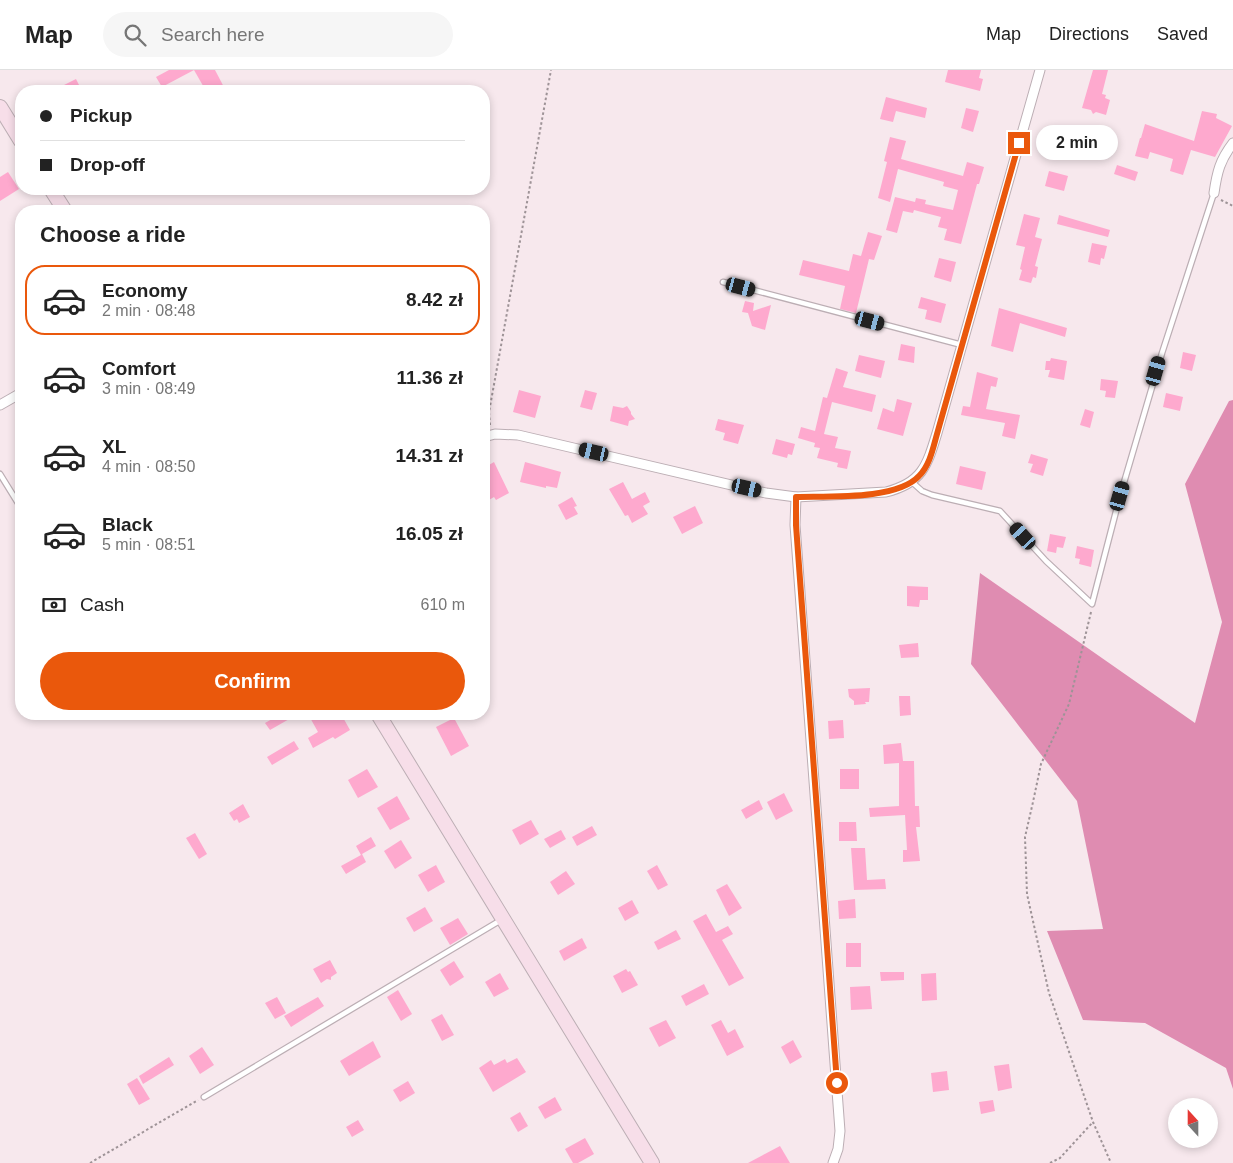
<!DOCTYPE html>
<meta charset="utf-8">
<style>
body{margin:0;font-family:Arial,sans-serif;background:#f6f6f6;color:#222;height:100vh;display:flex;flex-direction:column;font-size:19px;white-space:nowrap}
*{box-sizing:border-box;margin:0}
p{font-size:16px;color:#767676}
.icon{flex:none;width:28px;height:28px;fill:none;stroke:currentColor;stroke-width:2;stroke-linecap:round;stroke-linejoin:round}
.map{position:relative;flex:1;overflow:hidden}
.drawer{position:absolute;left:15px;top:135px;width:475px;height:515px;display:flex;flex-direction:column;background:#fff;border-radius:20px;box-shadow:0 2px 8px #0003}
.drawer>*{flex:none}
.hud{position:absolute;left:15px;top:15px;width:475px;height:110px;border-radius:20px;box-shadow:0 2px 8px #0003;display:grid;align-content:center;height:110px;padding:0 25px;background:#fff}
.needle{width:32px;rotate:339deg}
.controls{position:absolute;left:1168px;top:1028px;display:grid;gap:10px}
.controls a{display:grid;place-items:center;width:50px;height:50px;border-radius:50%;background:#fff;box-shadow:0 2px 8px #0003;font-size:25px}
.end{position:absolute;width:22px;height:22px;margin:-11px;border:6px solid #ea580c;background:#fff;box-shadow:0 0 0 2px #fff}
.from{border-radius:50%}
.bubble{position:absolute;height:35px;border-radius:18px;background:#fff;box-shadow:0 2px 8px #0003;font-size:16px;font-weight:700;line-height:35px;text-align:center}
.car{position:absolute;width:15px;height:30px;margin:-15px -8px;border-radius:6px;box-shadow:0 0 4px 1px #0007;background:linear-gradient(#222 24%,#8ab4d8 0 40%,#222 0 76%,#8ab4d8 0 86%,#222 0)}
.hud b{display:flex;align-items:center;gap:18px;height:48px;font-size:19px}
.hud b+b{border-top:1px solid #e0e0e0}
.hud i{width:12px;height:12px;background:#222}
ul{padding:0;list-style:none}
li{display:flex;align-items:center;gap:15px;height:70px;margin:0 10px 8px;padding:0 15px;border:2px solid transparent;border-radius:20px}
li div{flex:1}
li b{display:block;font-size:19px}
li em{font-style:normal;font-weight:700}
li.selected{border-color:#ea580c}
li>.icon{width:45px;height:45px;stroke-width:1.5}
h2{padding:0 25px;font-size:22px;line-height:60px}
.pay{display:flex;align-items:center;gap:12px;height:55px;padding:0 25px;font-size:19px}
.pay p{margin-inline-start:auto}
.cta{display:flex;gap:10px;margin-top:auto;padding:10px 25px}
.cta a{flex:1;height:58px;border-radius:30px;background:#ea580c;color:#fff;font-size:20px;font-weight:700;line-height:58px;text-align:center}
header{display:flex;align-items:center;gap:30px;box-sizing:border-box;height:70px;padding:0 25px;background:#fff;border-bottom:1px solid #e0e0e0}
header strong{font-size:24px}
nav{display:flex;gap:28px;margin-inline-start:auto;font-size:18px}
.search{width:350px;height:45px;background:#f6f6f6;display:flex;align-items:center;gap:12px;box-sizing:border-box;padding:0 18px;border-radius:28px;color:#767676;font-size:19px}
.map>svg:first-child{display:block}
</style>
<header>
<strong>Map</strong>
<div class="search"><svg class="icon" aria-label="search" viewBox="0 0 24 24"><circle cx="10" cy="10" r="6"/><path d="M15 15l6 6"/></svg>Search here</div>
<nav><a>Map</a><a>Directions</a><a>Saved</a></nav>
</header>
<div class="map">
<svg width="1233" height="1093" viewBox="0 0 1233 1093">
<rect width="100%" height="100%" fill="#f7e8ed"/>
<polygon fill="#df8cb1" points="1233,330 1233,1019 1226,998 1145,953 1083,950 1047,861 1103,859 1077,731 971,594 980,503 1195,653 1222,552 1185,414 1229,331"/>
<g fill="#fea9ce">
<polygon points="169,0 194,0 162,17 156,7"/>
<polygon points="194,0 215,0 226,21 206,21"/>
<polygon points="948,0 981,0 979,8 983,9 980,21 945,12"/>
<polygon points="1093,0 1108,0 1102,24 1106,25 1105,28 1110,30 1106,45 1096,42 1093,44 1091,40 1082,38"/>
<polygon points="76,9 82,21 52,21"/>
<polygon points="886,27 927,38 925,48 896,41 893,52 880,49"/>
<polygon points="966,38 979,41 973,62 961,58"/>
<polygon points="1202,41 1217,44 1216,48 1232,56 1215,87 1191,80 1183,105 1170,101 1173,89 1150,82 1148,89 1135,86 1140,68 1141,68 1145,54 1194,71"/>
<polygon points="1059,59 1076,62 1071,83 1055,79"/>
<polygon points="890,67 906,71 901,89 963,106 967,92 984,97 979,114 977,114 961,174 944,170 947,159 938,157 941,147 914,140 913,143 903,141 897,163 886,160 895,127 915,132 916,128 926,130 925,134 953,140 958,120 943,116 944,112 898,99 890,132 878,128 887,92 884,91"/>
<polygon points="1117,95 1138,102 1135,111 1114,104"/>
<polygon points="1049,101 1068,106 1064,121 1045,116"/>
<polygon points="8,102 19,119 0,131 0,107"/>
<polygon points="1024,144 1040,148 1035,167 1042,169 1035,196 1038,197 1036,208 1033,207 1031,213 1019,210 1022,200 1020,199 1025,177 1016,175"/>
<polygon points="1059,145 1110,160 1108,167 1057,154"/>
<polygon points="868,162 882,166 874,190 869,189 856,243 840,239 845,216 799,205 803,190 849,201 853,184 861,186"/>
<polygon points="1092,173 1107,176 1104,189 1101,188 1100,195 1088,192"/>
<polygon points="939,188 956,192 951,212 934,207"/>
<polygon points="921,227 946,234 941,253 925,249 927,240 918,238"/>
<polygon points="745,231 754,233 753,241 771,235 765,260 752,256 748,243 742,242"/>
<polygon points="999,238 1067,258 1065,267 1020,253 1013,282 991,276"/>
<polygon points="901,274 915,277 914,293 898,290"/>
<polygon points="1183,282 1196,285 1192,301 1180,298"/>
<polygon points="859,285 885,291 881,308 855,301"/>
<polygon points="1051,288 1067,291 1064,310 1048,307 1050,300 1045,300 1046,291 1050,291"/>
<polygon points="836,298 848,302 843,317 876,325 872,342 832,332 824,364 838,367 835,378 851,381 847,399 837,397 838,393 817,388 820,378 814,377 815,373 798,368 801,357 815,361 823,327 827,328"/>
<polygon points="977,302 998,308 996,317 991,316 986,339 1020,345 1015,369 1002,366 1005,353 961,345 963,336 970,337"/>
<polygon points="1101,309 1118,311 1115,328 1105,327 1106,321 1100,320"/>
<polygon points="519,320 541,326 535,348 513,342"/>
<polygon points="585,320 597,323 592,340 580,337"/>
<polygon points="1166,323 1183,327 1180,341 1163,337"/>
<polygon points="897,329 912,333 903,366 877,359 883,338 894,342"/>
<polygon points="613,336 623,338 627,336 631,342 631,344 635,349 629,351 628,356 610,351"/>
<polygon points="1085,339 1094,342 1090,358 1080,355"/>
<polygon points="718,349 744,355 738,374 723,370 725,363 715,360"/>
<polygon points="776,369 795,374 792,385 788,384 787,388 772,384"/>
<polygon points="1031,384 1048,389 1043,406 1030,402 1033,394 1028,393"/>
<polygon points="494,392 509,423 496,430 494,427 484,433 484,407 487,405 484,398"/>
<polygon points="525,392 561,402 557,418 546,416 546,418 520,412"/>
<polygon points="960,396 986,402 982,420 956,414"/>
<polygon points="623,412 632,429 645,422 650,432 643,436 648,444 632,453 628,445 625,446 609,419"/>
<polygon points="572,427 577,436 574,437 578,444 566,450 558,435"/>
<polygon points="695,436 703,453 682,464 673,447"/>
<polygon points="1050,464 1066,467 1063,478 1057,477 1056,483 1047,481"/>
<polygon points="1077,476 1094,480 1091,497 1079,494 1080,489 1075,488"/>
<polygon points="907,516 928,517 928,530 920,530 919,537 907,536"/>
<polygon points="918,573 919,587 901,588 899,575"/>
<polygon points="870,618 869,632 865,632 866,634 854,635 854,631 849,627 848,619"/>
<polygon points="899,626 910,626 911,645 900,646"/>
<polygon points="281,644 298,644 270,660 265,653"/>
<polygon points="308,644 341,644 350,660 335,669 333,667 313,678 308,668 318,662"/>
<polygon points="454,648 469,676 451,686 436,657"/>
<polygon points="843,650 844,668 829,669 828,651"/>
<polygon points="294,671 299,679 272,695 267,687"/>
<polygon points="901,673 903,691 914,691 915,736 919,736 920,757 916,757 920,791 903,792 903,780 907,780 905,745 870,747 869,738 899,736 899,693 884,694 883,675"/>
<polygon points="367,699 378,717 358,728 348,710"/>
<rect x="840" y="699" width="19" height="20"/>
<polygon points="784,723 793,741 776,750 767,732"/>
<polygon points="397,726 410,749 390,760 377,738"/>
<polygon points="759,730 763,739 746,749 741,740"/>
<polygon points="243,734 250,747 239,753 237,749 234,751 229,743"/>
<polygon points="531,750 539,764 520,775 512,760"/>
<polygon points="839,752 856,752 857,771 839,771"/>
<polygon points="592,756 597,765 577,776 572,767"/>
<polygon points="561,760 566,769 550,778 544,769"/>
<polygon points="195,763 207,784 199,789 186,768"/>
<polygon points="371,767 376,776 362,784 366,792 346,804 341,796 361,785 356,776"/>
<polygon points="401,770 412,788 395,799 384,781"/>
<polygon points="851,778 865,778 867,810 885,809 886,819 854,820"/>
<polygon points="436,795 445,812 428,822 418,805"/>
<polygon points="657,795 668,815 658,820 647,801"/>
<polygon points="566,801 575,814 558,825 550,812"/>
<polygon points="727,814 742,838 729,846 716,820"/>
<polygon points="855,829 856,848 839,849 838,831"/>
<polygon points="632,830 639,843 625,851 618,838"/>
<polygon points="425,837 433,851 414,862 406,848"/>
<polygon points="706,844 716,862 728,856 733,864 722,870 744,908 729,916 693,851"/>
<polygon points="458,848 468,864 450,875 440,858"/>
<polygon points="676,860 681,869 658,880 654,872"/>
<polygon points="582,868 587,878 564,891 559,881"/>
<rect x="846" y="873" width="15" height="24"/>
<polygon points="330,890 337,903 331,907 331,910 327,909 321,913 313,899"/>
<polygon points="454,891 464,907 450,916 440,900"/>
<polygon points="626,899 628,902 630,901 638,915 622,923 613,906"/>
<polygon points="880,902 904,902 904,910 881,911"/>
<polygon points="500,903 509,919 494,927 485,912"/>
<polygon points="936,903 937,930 922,931 921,904"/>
<polygon points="704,914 709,924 686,936 681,926"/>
<polygon points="870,916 872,939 851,940 850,917"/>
<polygon points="398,920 412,944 401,951 387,927"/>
<polygon points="277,927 286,943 275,949 265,933"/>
<polygon points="318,927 324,936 291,957 284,946"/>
<polygon points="442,944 454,965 442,971 431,950"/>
<polygon points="666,950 676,968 659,977 649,958"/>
<polygon points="721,950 728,963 735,959 744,977 727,986 711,955"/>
<polygon points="793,970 802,987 790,994 781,977"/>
<polygon points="373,971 381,987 349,1006 340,991"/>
<polygon points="202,977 214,995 200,1004 189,986"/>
<polygon points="169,987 174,995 143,1014 139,1006"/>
<polygon points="517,988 526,1002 493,1022 479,998 491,990 494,995 505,989 507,993"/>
<polygon points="1009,994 1012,1018 998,1021 994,996"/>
<polygon points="947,1001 949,1020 933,1022 931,1003"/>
<polygon points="137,1008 150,1029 139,1035 127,1014"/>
<polygon points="408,1011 415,1023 400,1032 393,1020"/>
<polygon points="555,1027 562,1040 545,1049 538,1037"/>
<polygon points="993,1030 995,1041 981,1044 979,1032"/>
<polygon points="520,1042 528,1056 518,1062 510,1048"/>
<polygon points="358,1050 364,1060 352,1067 346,1057"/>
<polygon points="585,1068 594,1084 578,1093 573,1093 565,1079"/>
<polygon points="780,1076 790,1093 748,1093"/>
</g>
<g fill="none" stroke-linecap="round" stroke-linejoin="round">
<defs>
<g id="lane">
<polyline points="723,212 962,275"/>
<polyline points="0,404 21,438"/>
<polyline points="912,412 922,421 932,425 1000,441 1046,491 1092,534 1120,426 1162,283 1214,123"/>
<polyline points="204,1027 501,850"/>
</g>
<g id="street">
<path d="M1214,123c3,-21 6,-33 19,-50"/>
<polyline points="0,335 21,323"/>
<path d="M484,367l11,-3 23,1 248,58 30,4 90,-5c36,-9 41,-26 51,-59l103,-363"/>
<polyline points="796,427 795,455 840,1061 838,1079 833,1093"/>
</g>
<g id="secondary">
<polyline points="0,37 21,71"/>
<polyline points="51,119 65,141"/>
<polyline points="378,644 652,1093"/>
</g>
</defs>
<use href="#lane" stroke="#bcaeb4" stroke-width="7"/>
<use href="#street" stroke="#bcaeb4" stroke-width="11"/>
<use href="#secondary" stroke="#bcaeb4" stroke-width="16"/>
<g stroke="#9e9397" stroke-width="2" stroke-dasharray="2.5 2.5" stroke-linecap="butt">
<polyline points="1221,130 1233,136"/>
<polyline points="490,355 489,342 551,0"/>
<polyline points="1091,542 1069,634 1041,694 1033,732 1025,767 1027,824 1049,923 1093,1052 1111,1093"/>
<polyline points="90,1093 198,1030"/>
<polyline points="1050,1093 1060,1088 1093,1052"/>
</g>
<use href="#lane" stroke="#fff" stroke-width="4.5"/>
<use href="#street" stroke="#fff" stroke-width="9"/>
<use href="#secondary" stroke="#f7dee9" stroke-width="14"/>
</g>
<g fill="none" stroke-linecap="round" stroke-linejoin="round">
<path stroke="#ea580c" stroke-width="6" d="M837,1013l-41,-558v-28c33,-1 101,3 123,-21 11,-11 14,-28 18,-42l82,-291"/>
</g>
</svg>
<div class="controls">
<a><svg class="needle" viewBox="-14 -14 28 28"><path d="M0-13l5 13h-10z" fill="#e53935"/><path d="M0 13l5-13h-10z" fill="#767676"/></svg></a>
</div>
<i class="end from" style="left:837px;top:1013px"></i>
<i class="end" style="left:1019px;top:73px"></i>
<div class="bubble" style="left:1036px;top:55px;width:82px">2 min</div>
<i class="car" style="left:741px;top:217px;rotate:105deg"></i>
<i class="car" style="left:870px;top:251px;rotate:105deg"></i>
<i class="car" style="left:1156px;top:301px;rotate:16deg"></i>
<i class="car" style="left:594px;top:382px;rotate:283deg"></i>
<i class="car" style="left:747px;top:418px;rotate:103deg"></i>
<i class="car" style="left:1120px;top:426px;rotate:16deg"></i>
<i class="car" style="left:1023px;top:466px;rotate:318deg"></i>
<div class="hud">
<b><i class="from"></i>Pickup</b>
<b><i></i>Drop-off</b>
</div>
<section class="drawer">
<h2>Choose a ride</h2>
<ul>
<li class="selected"><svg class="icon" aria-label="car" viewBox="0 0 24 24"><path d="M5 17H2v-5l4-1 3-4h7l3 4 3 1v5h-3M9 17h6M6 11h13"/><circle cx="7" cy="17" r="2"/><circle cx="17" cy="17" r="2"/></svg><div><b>Economy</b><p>2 min · 08:48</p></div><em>8.42 zł</em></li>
<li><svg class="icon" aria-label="car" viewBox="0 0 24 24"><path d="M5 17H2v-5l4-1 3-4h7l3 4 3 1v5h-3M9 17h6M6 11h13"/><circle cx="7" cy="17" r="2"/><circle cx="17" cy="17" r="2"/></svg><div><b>Comfort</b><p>3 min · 08:49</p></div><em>11.36 zł</em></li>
<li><svg class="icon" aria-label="car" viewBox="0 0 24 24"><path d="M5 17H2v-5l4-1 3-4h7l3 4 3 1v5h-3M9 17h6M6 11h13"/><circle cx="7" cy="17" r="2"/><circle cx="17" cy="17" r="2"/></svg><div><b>XL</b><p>4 min · 08:50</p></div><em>14.31 zł</em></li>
<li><svg class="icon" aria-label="car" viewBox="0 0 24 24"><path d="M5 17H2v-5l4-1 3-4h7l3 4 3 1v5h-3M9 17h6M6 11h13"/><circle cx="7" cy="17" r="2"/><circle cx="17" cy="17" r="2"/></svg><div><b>Black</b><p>5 min · 08:51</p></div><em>16.05 zł</em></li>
</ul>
<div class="pay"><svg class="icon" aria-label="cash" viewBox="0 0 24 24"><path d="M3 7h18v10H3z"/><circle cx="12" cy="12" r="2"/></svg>Cash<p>610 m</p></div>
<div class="cta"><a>Confirm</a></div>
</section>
</div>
